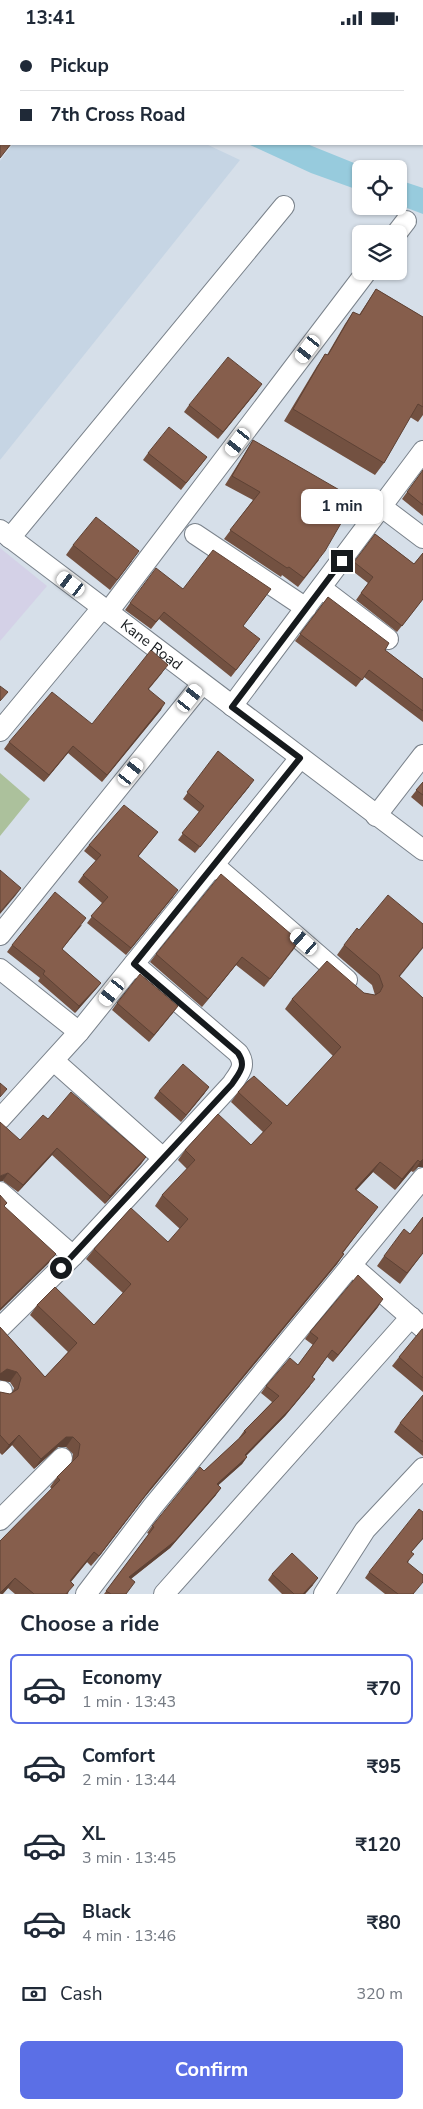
<!DOCTYPE html>
<meta charset="utf-8">
<style>
body{margin:0;font-family:"Nunito Sans",sans-serif;background:#f2f2f3;color:#1f2937;height:100vh;display:flex;flex-direction:column;font-size:19px;white-space:nowrap}
*{box-sizing:border-box;margin:0}
p{font-size:16px;color:#747a83}
.icon{flex:none;width:28px;height:28px;fill:none;stroke:currentColor;stroke-width:2;stroke-linecap:round;stroke-linejoin:round}
.map{position:relative;height:1559px;overflow:hidden}
.panel{display:flex;flex-direction:column;background:#fff;flex:1}
.panel>*{flex:none}
.top-card{position:absolute;left:0px;top:0px;width:424px;height:110px;box-shadow:0 1px 4px #0004;display:grid;align-content:center;height:110px;padding:0 20px;background:#fff}
.controls{position:absolute;left:352px;top:125px;display:grid;gap:10px}
.controls a{display:grid;place-items:center;width:55px;height:55px;border-radius:8px;background:#fff;box-shadow:0 1px 4px #0004;font-size:25px}
.end{position:absolute;width:22px;height:22px;margin:-11px;border:6px solid #161a1d;background:#fff;box-shadow:0 0 0 2px #fff}
.from{border-radius:50%}
.bubble{position:absolute;height:35px;border-radius:8px;background:#fff;box-shadow:0 1px 4px #0004;font-size:16px;font-weight:700;line-height:35px;text-align:center}
.car{position:absolute;width:15px;height:30px;margin:-15px -8px;border-radius:6px;box-shadow:0 0 4px 1px #0007;background:linear-gradient(#fff 24%,#345 0 40%,#fff 0 76%,#345 0 86%,#fff 0)}
.top-card b{display:flex;align-items:center;gap:18px;height:48px;font-size:19px}
.top-card b+b{border-top:1px solid #e0e1e3}
.top-card i{width:12px;height:12px;background:#1f2937}
ul{padding:0;list-style:none}
li{display:flex;align-items:center;gap:15px;height:70px;margin:0 10px 8px;padding:0 10px;border:2px solid transparent;border-radius:8px}
li div{flex:1}
li b{display:block;font-size:19px}
li em{font-style:normal;font-weight:700}
li.selected{border-color:#5b6fe6}
li>.icon{width:45px;height:45px;stroke-width:1.5}
h2{padding:0 20px;font-size:22px;line-height:60px}
.pay{display:flex;align-items:center;gap:12px;height:55px;padding:0 20px;font-size:19px}
.pay p{margin-inline-start:auto}
.primary-button{display:flex;gap:10px;margin-top:auto;padding:10px 20px}
.primary-button a{flex:1;height:58px;border-radius:8px;background:#5b6fe6;color:#fff;font-size:20px;font-weight:700;line-height:58px;text-align:center}
.status{display:flex;justify-content:space-between;align-items:center;height:35px;padding:0 25px;background:#fff;direction:ltr}
.status svg{height:14px;fill:currentColor}
.map>svg:first-child{display:block}
</style>
<div class="status"><b>13:41</b><svg viewBox="0 0 49 12"><path d="M0 12V9h3v3zM5 12V6h3v6zM10 12V3h3v9zM15 12V0h3v12zM26 1h20v11H26zM47 4h2v5h-2z"/></svg></div>
<div class="map">
<svg width="423" height="1559" viewBox="0 0 423 1559">
<rect width="100%" height="100%" fill="#d6dfe9"/>
<polygon fill="#c6d5e4" points="13,109 206,109 240,125 0,425 0,126"/>
<polygon fill="#d4d1e7" points="0,513 47,551 0,606"/>
<polygon fill="#acc19c" points="0,738 30,764 0,801"/>
<g fill="#97cbdd">
<polygon points="248,109 307,109 369,134 361,134 361,156 311,138"/>
<polygon points="399,145 423,153 423,179 399,170"/>
</g>
<g fill="none" stroke-linecap="round" stroke-linejoin="round">
<defs>
<g id="minor">
<polyline points="0,52 1,51"/>
<polyline points="396,199 406,186"/>
<polyline points="382,472 423,503"/>
<path id="s1" d="M0,495l423,320"/>
<polyline points="195,499 306,573"/>
<polyline points="10,503 284,171"/>
<polyline points="321,553 388,604"/>
<polyline points="108,577 367,236"/>
<polyline points="232,671 423,416"/>
<polyline points="0,696 102,573"/>
<polyline points="376,781 423,720"/>
<polyline points="214,830 347,945"/>
<polyline points="0,900 202,649"/>
<polyline points="0,934 79,997"/>
<polyline points="54,1026 163,1123"/>
<polyline points="0,1084 79,997 300,723"/>
<polyline points="0,1157 73,1221"/>
<polyline points="351,1230 423,1293"/>
<path d="M0,1293l73,-72 159,-172c7,-11 15,-18 6,-31l-104,-89"/>
<polyline points="0,1358 2,1356"/>
<polyline points="0,1485 62,1423"/>
<polyline points="86,1559 153,1471 423,1143"/>
<polyline points="164,1559 411,1282"/>
<polyline points="324,1559 365,1495 423,1433"/>
</g>
</defs>
<use href="#minor" stroke="#7a828b" stroke-width="22"/>
<use href="#minor" stroke="#fff" stroke-width="20"/>
</g>
<g fill="#735141">
<polygon points="376,254 423,282 423,380 418,387 410,382 384,428 375,440 284,386 317,331 325,319 327,320 345,289 353,277 359,280"/>
<polygon points="257,356 218,404 184,377 189,370"/>
<polygon points="253,405 319,525 298,552 282,540 281,542 224,504 253,465 225,450"/>
<polygon points="148,418 207,422 181,455 143,425"/>
<polygon points="423,435 423,481 402,464"/>
<polygon points="375,499 414,529 423,518 423,564 397,597 356,565 368,548 350,534"/>
<polygon points="73,510 132,526 110,555 66,520"/>
<polygon points="183,554 266,561 243,591 255,611 231,642 159,584 151,594 125,575 130,568"/>
<polygon points="328,562 385,615 423,644 423,687 364,642 356,652 295,606"/>
<polygon points="163,637 149,654 161,675 102,747 68,718 44,747 4,714 9,707 92,689"/>
<polygon points="218,716 249,752 195,818 178,805 199,777 183,764"/>
<polygon points="423,747 423,772 411,762"/>
<polygon points="158,797 138,822 173,862 126,920 87,888 102,868 78,847 83,840 96,826 84,816 89,810"/>
<polygon points="82,890 62,914 101,948 96,954 75,978 38,946 40,943 7,917 12,910"/>
<polygon points="299,906 264,952 236,930 202,972 150,927 156,919"/>
<polygon points="344,910 400,942 423,963 423,1132 418,1132 413,1137 411,1136 395,1155 373,1137 356,1155 370,1182 343,1218 344,1219 337,1229 144,1463 101,1519 91,1531 87,1527 71,1547 68,1559 15,1559 8,1553 3,1559 0,1559 52,1454 50,1452 57,1442 72,1427 73,1419 66,1412 58,1412 34,1434 12,1410 2,1420 0,1418 0,1357 10,1359 12,1358 14,1353 10,1347 0,1345 0,1292 45,1342 68,1317 30,1280 37,1270 94,1290 123,1258 86,1224 94,1214 168,1207 180,1194 155,1171 162,1160 187,1134 178,1125 185,1115 251,1110 263,1097 231,1067 238,1057 287,1071 333,1021 285,974 292,964 364,958 375,960 372,950 337,920"/>
<polygon points="117,968 178,971 149,1007 112,975"/>
<polygon points="209,1052 204,1059 181,1087 154,1063 159,1056"/>
<polygon points="48,1084 146,1122 141,1129 105,1169 52,1120 18,1157 3,1146 20,1105"/>
<polygon points="423,1182 423,1218 400,1249 377,1231 384,1221 410,1199"/>
<polygon points="378,1272 333,1327 327,1322 313,1342 310,1351 285,1381 246,1421 247,1422 242,1429 218,1450 216,1460 170,1513 131,1544 126,1559 104,1559 149,1499 147,1498 152,1491 204,1436 240,1403 239,1403 244,1396 272,1367 261,1358 266,1351 298,1330 313,1310 305,1304 310,1297"/>
<polygon points="423,1294 423,1357 392,1331 399,1322"/>
<polygon points="423,1360 423,1421 394,1397 400,1388"/>
<polygon points="412,1517 408,1528 414,1559 385,1559 365,1543 369,1537"/>
<polygon points="272,1539 313,1550 305,1559 282,1559 268,1545"/>
</g>
<g fill="#5e4235">
<polygon points="262,349 257,356 218,404 223,397"/>
<polygon points="165,668 161,675 102,747 107,740"/>
<polygon points="73,711 68,718 44,747 49,740"/>
<polygon points="254,745 249,752 195,818 200,812"/>
<polygon points="21,853 16,860 0,879 0,877"/>
<polygon points="178,855 173,862 126,920 131,913"/>
<polygon points="299,906 294,914 264,952 270,944"/>
<polygon points="423,912 423,913 392,951 399,941"/>
<polygon points="242,922 236,930 202,972 208,964"/>
<polygon points="101,948 96,954 75,978 79,971"/>
<polygon points="178,971 173,978 149,1007 154,1000"/>
<polygon points="209,1052 204,1059 181,1087 186,1080"/>
<polygon points="57,1113 52,1120 18,1157 23,1150"/>
<polygon points="146,1122 141,1129 105,1169 110,1161"/>
<polygon points="423,1124 423,1132 418,1132 413,1137 420,1127"/>
<polygon points="418,1125 411,1136 395,1155 402,1144"/>
<polygon points="380,1127 373,1137 348,1164 355,1154"/>
<polygon points="8,1138 3,1146 0,1146 0,1141"/>
<polygon points="56,1219 51,1226 0,1276 0,1274"/>
<polygon points="344,1219 337,1229 144,1463 101,1519 91,1531 151,1453"/>
<polygon points="383,1264 378,1272 333,1327 338,1320"/>
<polygon points="7,1334 17,1337 10,1347 0,1345 0,1339"/>
<polygon points="315,1344 285,1381 240,1427 245,1420"/>
<polygon points="19,1400 12,1410 2,1420 9,1410"/>
<polygon points="66,1402 73,1402 66,1412 58,1412 34,1434 41,1424"/>
<polygon points="247,1422 242,1429 212,1456 217,1449"/>
<polygon points="221,1453 216,1460 170,1513 124,1549 129,1542"/>
<polygon points="423,1503 423,1504 406,1523 411,1517"/>
<polygon points="94,1517 87,1527 63,1556 70,1546"/>
<polygon points="15,1543 8,1553 2,1559 0,1559"/>
<polygon points="318,1543 313,1550 305,1559 303,1559"/>
</g>
<g fill="#865e4c" stroke="#5e4235">
<polygon points="0,10 1,11 1,26 0,27"/>
<polygon points="0,55 1,56 1,109 11,109 0,123"/>
<polygon points="376,254 423,282 423,372 418,369 384,428 293,374 325,319 328,320 353,277 360,280"/>
<polygon points="228,322 262,349 223,397 189,370"/>
<polygon points="169,392 207,422 186,448 148,418"/>
<polygon points="253,405 355,464 325,516 304,543 289,532 287,533 230,495 260,457 232,441"/>
<polygon points="423,435 423,470 407,457"/>
<polygon points="96,482 139,516 117,545 73,510"/>
<polygon points="375,499 414,529 423,518 423,564 402,591 361,558 373,542 354,527"/>
<polygon points="213,515 271,554 243,591 260,604 236,635 164,577 156,587 130,568 156,533 183,554"/>
<polygon points="328,562 389,608 385,615 423,644 423,676 369,635 362,645 300,599"/>
<polygon points="151,615 168,630 148,654 165,668 107,740 73,711 49,740 9,707 52,657 92,689"/>
<polygon points="0,651 8,657 0,666"/>
<polygon points="218,716 254,745 200,812 182,798 204,771 187,757"/>
<polygon points="423,747 423,760 416,755"/>
<polygon points="124,770 158,797 138,821 178,855 131,913 91,881 108,862 83,840 101,820 89,810"/>
<polygon points="0,835 21,853 0,877"/>
<polygon points="221,839 299,906 270,944 242,922 208,964 156,919"/>
<polygon points="55,857 86,883 62,914 101,948 79,971 43,939 45,936 12,910"/>
<polygon points="388,860 423,889 423,912 399,941 423,963 423,1124 420,1127 418,1125 402,1144 380,1127 355,1154 378,1172 342,1218 344,1219 151,1453 108,1509 99,1521 94,1517 70,1546 74,1550 66,1559 34,1559 15,1543 0,1558 0,1506 60,1445 57,1442 78,1421 80,1409 73,1402 66,1402 41,1424 19,1400 9,1410 0,1400 0,1357 10,1359 18,1354 21,1343 17,1337 7,1334 0,1339 0,1292 45,1342 77,1308 37,1270 55,1252 94,1290 131,1249 94,1214 131,1173 168,1207 188,1184 162,1160 195,1125 185,1115 218,1079 251,1110 272,1088 238,1057 248,1046 254,1041 287,1071 341,1012 292,964 327,926 364,958 375,960 380,957 383,951 379,940 344,910 357,893 359,895"/>
<polygon points="140,939 178,971 154,1000 117,968"/>
<polygon points="183,1029 209,1052 186,1080 159,1056"/>
<polygon points="0,1048 7,1054 0,1062"/>
<polygon points="71,1057 146,1122 110,1161 57,1113 23,1150 8,1138 0,1141 0,1087 20,1105 43,1080 48,1084"/>
<polygon points="0,1160 7,1168 4,1171 56,1219 0,1274"/>
<polygon points="423,1182 423,1218 407,1238 384,1221 404,1194 410,1199"/>
<polygon points="358,1240 383,1264 338,1320 332,1315 312,1342 315,1344 290,1374 245,1420 247,1422 217,1449 221,1453 175,1506 129,1542 135,1547 126,1559 111,1559 106,1556 154,1492 152,1491 200,1432 204,1436 246,1397 244,1396 279,1361 266,1351 290,1323 298,1330 318,1303 310,1297"/>
<polygon points="422,1294 423,1294 423,1343 399,1322"/>
<polygon points="423,1360 423,1407 400,1388"/>
<polygon points="419,1474 423,1477 423,1503 411,1517 414,1519 407,1527 423,1540 423,1547 413,1559 398,1559 369,1537"/>
<polygon points="292,1518 318,1543 303,1559 294,1559 272,1539"/>
</g>
<g fill="none" stroke-linecap="round" stroke-linejoin="round">
<path stroke="#161a1d" stroke-width="6" d="M61,1233l171,-184c7,-11 15,-18 6,-31l-104,-89 166,-206 -68,-51 110,-146"/>
</g>
<g text-anchor="middle" stroke-width="4" stroke-linejoin="round" paint-order="stroke">
<g font-size="15" fill="#161a1d" stroke="#fff">
<text dy="5" stroke="none"><textPath href="#s1" startOffset="190">Kane Road</textPath></text>
</g>
</g>
</svg>
<div class="controls">
<a><svg class="icon" aria-label="locate" viewBox="0 0 24 24"><circle cx="12" cy="12" r="6"/><path d="M12 2v4M12 18v4M2 12h4M18 12h4"/></svg></a>
<a><svg class="icon" aria-label="layers" viewBox="0 0 24 24"><path d="M12 4l9 5-9 5-9-5zM3 14l9 5 9-5"/></svg></a>
</div>
<i class="end from" style="left:61px;top:1233px"></i>
<i class="end" style="left:342px;top:526px"></i>
<div class="bubble" style="left:301px;top:454px;width:82px">1 min</div>
<i class="car" style="left:308px;top:314px;rotate:217deg"></i>
<i class="car" style="left:238px;top:407px;rotate:217deg"></i>
<i class="car" style="left:71px;top:549px;rotate:307deg"></i>
<i class="car" style="left:190px;top:663px;rotate:39deg"></i>
<i class="car" style="left:131px;top:737px;rotate:39deg"></i>
<i class="car" style="left:304px;top:907px;rotate:311deg"></i>
<i class="car" style="left:112px;top:957px;rotate:219deg"></i>
<div class="top-card">
<b><i class="from"></i>Pickup</b>
<b><i></i>7th Cross Road</b>
</div>
</div>
<section class="panel">
<h2>Choose a ride</h2>
<ul>
<li class="selected"><svg class="icon" aria-label="car" viewBox="0 0 24 24"><path d="M5 17H2v-5l4-1 3-4h7l3 4 3 1v5h-3M9 17h6M6 11h13"/><circle cx="7" cy="17" r="2"/><circle cx="17" cy="17" r="2"/></svg><div><b>Economy</b><p>1 min · 13:43</p></div><em>₹70</em></li>
<li><svg class="icon" aria-label="car" viewBox="0 0 24 24"><path d="M5 17H2v-5l4-1 3-4h7l3 4 3 1v5h-3M9 17h6M6 11h13"/><circle cx="7" cy="17" r="2"/><circle cx="17" cy="17" r="2"/></svg><div><b>Comfort</b><p>2 min · 13:44</p></div><em>₹95</em></li>
<li><svg class="icon" aria-label="car" viewBox="0 0 24 24"><path d="M5 17H2v-5l4-1 3-4h7l3 4 3 1v5h-3M9 17h6M6 11h13"/><circle cx="7" cy="17" r="2"/><circle cx="17" cy="17" r="2"/></svg><div><b>XL</b><p>3 min · 13:45</p></div><em>₹120</em></li>
<li><svg class="icon" aria-label="car" viewBox="0 0 24 24"><path d="M5 17H2v-5l4-1 3-4h7l3 4 3 1v5h-3M9 17h6M6 11h13"/><circle cx="7" cy="17" r="2"/><circle cx="17" cy="17" r="2"/></svg><div><b>Black</b><p>4 min · 13:46</p></div><em>₹80</em></li>
</ul>
<div class="pay"><svg class="icon" aria-label="cash" viewBox="0 0 24 24"><path d="M3 7h18v10H3z"/><circle cx="12" cy="12" r="2"/></svg>Cash<p>320 m</p></div>
<div class="primary-button"><a>Confirm</a></div>
</section>
